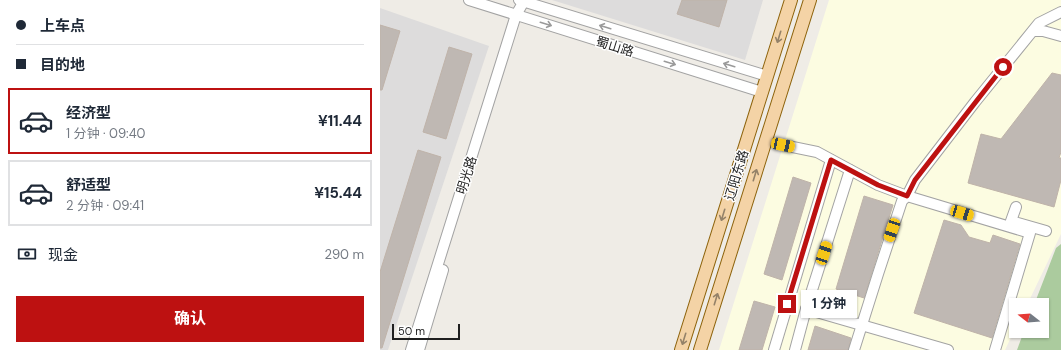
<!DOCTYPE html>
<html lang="zh">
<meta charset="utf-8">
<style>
body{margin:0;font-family:"DM Sans","Noto Sans SC",sans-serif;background:#f6f6f7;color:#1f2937;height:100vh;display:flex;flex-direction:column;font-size:15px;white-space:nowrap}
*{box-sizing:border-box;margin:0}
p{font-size:13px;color:#747a83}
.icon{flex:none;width:22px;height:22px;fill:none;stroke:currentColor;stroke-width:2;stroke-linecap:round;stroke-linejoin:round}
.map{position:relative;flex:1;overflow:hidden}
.side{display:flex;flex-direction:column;background:#fff;width:380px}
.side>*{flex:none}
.banner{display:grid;align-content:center;height:88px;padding:0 16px;background:#fff}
.needle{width:26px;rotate:287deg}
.controls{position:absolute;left:629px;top:298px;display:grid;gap:8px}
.controls a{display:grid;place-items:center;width:40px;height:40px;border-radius:0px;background:#fff;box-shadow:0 1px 3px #0004;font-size:20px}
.scale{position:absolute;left:12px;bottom:10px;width:68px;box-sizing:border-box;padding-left:4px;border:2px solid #1f1f1f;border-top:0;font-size:11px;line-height:14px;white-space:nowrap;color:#1f1f1f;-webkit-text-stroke:3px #fff;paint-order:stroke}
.end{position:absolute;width:18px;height:18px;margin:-9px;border:5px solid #bd1111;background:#fff;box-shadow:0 0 0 2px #fff}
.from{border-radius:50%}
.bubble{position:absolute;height:28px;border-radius:0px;background:#fff;box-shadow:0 1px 3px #0004;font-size:13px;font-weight:700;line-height:28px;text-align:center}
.car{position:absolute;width:12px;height:24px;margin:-12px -6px;border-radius:5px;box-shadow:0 0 3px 1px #0007;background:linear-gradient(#f5c518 24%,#345 0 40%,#f5c518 0 76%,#345 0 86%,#f5c518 0)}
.banner b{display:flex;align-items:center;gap:14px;height:38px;font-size:15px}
.banner b+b{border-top:1px solid #e0e1e3}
.banner i{width:10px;height:10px;background:#1f2937}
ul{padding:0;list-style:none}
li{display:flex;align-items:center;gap:12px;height:66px;margin:0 8px 6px;padding:0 8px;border:2px solid #e0e1e3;border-radius:0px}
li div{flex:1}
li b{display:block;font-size:15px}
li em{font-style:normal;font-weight:700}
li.active{border-color:#bd1111}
li>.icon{width:36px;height:36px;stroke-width:1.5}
.pay{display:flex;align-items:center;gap:10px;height:44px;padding:0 16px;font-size:15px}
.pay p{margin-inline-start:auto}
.cta{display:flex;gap:8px;margin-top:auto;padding:8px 16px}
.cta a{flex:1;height:46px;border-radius:0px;background:#bd1111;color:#fff;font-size:16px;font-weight:700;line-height:46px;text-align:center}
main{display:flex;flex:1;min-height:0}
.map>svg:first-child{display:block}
</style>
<main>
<section class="side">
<div class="banner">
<b><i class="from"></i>上车点</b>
<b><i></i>目的地</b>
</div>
<ul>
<li class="active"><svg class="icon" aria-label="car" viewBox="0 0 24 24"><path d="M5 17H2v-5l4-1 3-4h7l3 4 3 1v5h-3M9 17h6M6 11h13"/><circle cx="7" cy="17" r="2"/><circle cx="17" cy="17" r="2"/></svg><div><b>经济型</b><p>1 分钟 · 09:40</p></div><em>¥11.44</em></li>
<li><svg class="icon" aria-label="car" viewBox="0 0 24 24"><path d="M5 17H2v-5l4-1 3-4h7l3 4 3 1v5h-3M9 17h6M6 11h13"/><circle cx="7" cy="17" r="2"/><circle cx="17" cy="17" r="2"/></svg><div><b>舒适型</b><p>2 分钟 · 09:41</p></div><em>¥15.44</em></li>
</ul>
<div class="pay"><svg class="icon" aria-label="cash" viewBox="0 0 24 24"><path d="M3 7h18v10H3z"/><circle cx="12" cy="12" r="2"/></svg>现金<p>290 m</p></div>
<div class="cta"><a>确认</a></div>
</section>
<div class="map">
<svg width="681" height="350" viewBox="0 0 681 350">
<rect width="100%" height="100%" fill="#efece6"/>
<g fill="#dddcdc">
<polygon points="172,0 383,0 365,60"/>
<polygon points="0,8 109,46 8,350 0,350"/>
</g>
<polygon fill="#fcfce1" points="449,0 681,0 681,234 647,305 636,305 636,327 625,350 339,350"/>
<polygon fill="#abcb9e" points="681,244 681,350 637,350 644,331 662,331 662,305 654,305 676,248"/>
<g fill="#bfb8b3" stroke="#bfb3a9">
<polygon points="302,0 347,0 339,27 297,14"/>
<polygon points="0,25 20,31 2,90 0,90"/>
<polygon points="69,47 92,54 66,139 43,132"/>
<polygon points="672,73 681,75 681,152 679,158 681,158 681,180 674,207 588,183 601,134 621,139"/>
<polygon points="38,150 61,157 2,348 0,348 0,272"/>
<polygon points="413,177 431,183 402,280 384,274"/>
<polygon points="484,196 513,205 484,298 456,289"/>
<polygon points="564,220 581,225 589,237 610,243 613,235 640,244 612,338 534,313"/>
<polygon points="374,301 395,307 382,350 359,350"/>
<polygon points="435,326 471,338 468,350 428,350"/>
</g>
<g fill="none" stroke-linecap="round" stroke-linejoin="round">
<defs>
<g id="minor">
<polyline points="89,0 382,92"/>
<polyline points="139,0 387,76"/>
<polyline points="653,31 663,31 681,36"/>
<polyline points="403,145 437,152 498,185 527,196 650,233 615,350"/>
<polyline points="636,207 631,221 666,231"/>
<polyline points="426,309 568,350"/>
<polyline points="31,350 136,15 144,1"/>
<polyline points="39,350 63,270"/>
<polyline points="394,350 451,160"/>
<polyline points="415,350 426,309 470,170"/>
<polyline points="474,350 498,274 522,201 527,196 535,180 595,102 659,23 681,12"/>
</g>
<g id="major">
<polyline points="301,350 411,0"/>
<polyline points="320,350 430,0"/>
</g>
</defs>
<use href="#minor" stroke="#a3a3a3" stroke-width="12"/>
<use href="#major" stroke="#8d630c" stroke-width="14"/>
<use href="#minor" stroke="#fff" stroke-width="10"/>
<use href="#major" stroke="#f4d3a6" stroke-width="12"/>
</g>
<defs><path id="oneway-shaft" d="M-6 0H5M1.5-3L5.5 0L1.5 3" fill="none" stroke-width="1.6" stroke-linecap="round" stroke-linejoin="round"/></defs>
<g stroke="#9a9a9a">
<use href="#oneway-shaft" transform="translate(166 24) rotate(17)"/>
<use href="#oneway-shaft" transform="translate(225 27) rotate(-163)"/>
<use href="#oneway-shaft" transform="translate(290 63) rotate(17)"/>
<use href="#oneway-shaft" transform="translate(349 65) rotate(-163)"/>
</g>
<g stroke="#948269">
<use href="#oneway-shaft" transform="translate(399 37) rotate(107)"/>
<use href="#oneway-shaft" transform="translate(375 175) rotate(-73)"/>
<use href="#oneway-shaft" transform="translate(343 215) rotate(107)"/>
<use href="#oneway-shaft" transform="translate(336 299) rotate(-73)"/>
<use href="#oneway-shaft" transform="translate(304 339) rotate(107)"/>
</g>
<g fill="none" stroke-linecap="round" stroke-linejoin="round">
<polyline stroke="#bd1111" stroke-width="5" points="407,304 451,160 498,185 527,196 535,180 623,67"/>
</g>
<g text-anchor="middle" stroke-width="3" stroke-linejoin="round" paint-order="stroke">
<g font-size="13" fill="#1f1f1f" stroke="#fff">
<text transform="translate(235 46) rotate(17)" y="5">蜀山路</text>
<text transform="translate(86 175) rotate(-73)" y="5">明光路</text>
<text transform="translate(356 175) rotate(-73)" y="5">辽阳东路</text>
</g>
</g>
</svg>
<div class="controls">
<a><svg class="needle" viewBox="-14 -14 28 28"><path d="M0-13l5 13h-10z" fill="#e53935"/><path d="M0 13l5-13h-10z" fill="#747a83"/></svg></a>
</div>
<div class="scale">50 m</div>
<i class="end from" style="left:623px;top:67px"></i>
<i class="end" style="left:407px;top:304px"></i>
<div class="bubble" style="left:421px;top:290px;width:56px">1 分钟</div>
<i class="car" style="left:403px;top:145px;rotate:102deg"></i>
<i class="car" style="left:582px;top:213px;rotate:107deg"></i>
<i class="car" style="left:512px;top:230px;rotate:199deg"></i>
<i class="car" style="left:444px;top:253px;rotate:18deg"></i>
</div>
</main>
